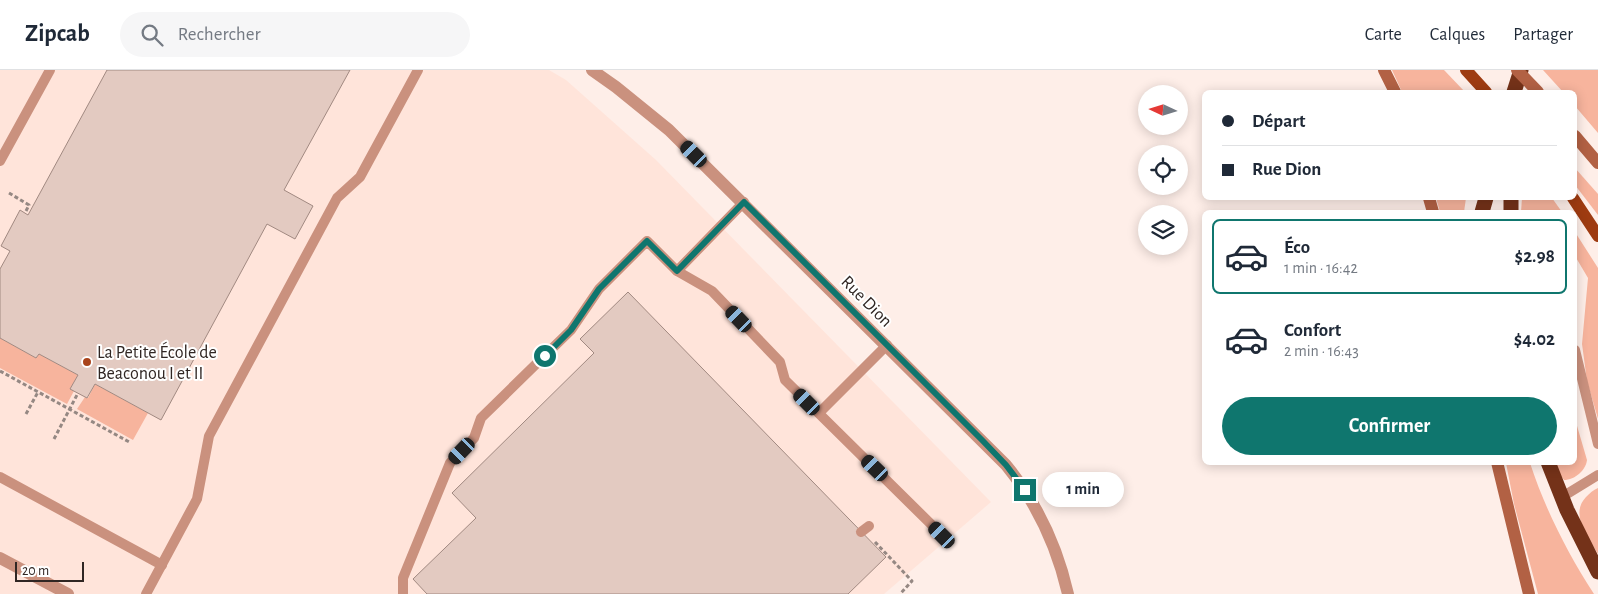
<!DOCTYPE html>
<html lang="fr">
<meta charset="utf-8">
<style>
body{margin:0;font-family:"Alegreya Sans",sans-serif;background:#f6f6f7;color:#1f2937;height:100vh;display:flex;flex-direction:column;font-size:19px;white-space:nowrap}
*{box-sizing:border-box;margin:0}
p{font-size:16px;color:#747a83}
.icon{flex:none;width:28px;height:28px;fill:none;stroke:currentColor;stroke-width:2;stroke-linecap:round;stroke-linejoin:round}
.map{position:relative;flex:1;overflow:hidden}
.sheet{position:absolute;left:1202px;top:140px;width:375px;height:255px;display:flex;flex-direction:column;background:#fff;border-radius:8px;box-shadow:0 2px 12px #0003}
.sheet>*{flex:none}
.guide{position:absolute;left:1202px;top:20px;width:375px;height:110px;border-radius:8px;box-shadow:0 2px 12px #0003;display:grid;align-content:center;height:110px;padding:0 20px;background:#fff}
.needle{width:32px;rotate:274deg}
.buttons{position:absolute;left:1138px;top:15px;display:grid;gap:10px}
.buttons a{display:grid;place-items:center;width:50px;height:50px;border-radius:50%;background:#fff;box-shadow:0 2px 12px #0003;font-size:25px}
.scale{position:absolute;left:15px;bottom:12px;width:69px;box-sizing:border-box;padding-left:5px;border:2px solid #302623;border-top:0;font-size:14px;line-height:18px;white-space:nowrap;color:#302623;-webkit-text-stroke:4px #fff;paint-order:stroke}
.end{position:absolute;width:22px;height:22px;margin:-11px;border:6px solid #0f766e;background:#fff;box-shadow:0 0 0 2px #fff}
.from{border-radius:50%}
.bubble{position:absolute;height:35px;border-radius:18px;background:#fff;box-shadow:0 2px 12px #0003;font-size:16px;font-weight:700;line-height:35px;text-align:center}
.car{position:absolute;width:15px;height:30px;margin:-15px -8px;border-radius:6px;box-shadow:0 0 4px 1px #0007;background:linear-gradient(#222 24%,#8ab4d8 0 40%,#222 0 76%,#8ab4d8 0 86%,#222 0)}
.guide b{display:flex;align-items:center;gap:18px;height:48px;font-size:19px}
.guide b+b{border-top:1px solid #e0e1e3}
.guide i{width:12px;height:12px;background:#1f2937}
ul{padding:9px 0 0;list-style:none}
li{display:flex;align-items:center;gap:15px;height:75px;margin:0 10px 8px;padding:0 10px;border:2px solid transparent;border-radius:8px}
li div{flex:1}
li b{display:block;font-size:19px}
li em{font-style:normal;font-weight:700}
li.current{border-color:#0f766e}
li>.icon{width:45px;height:45px;stroke-width:1.5}
.cta{display:flex;gap:10px;margin-top:auto;padding:10px 20px}
.cta a{flex:1;height:58px;border-radius:30px;background:#0f766e;color:#fff;font-size:20px;font-weight:700;line-height:58px;text-align:center}
header{display:flex;align-items:center;gap:30px;box-sizing:border-box;height:70px;padding:0 25px;background:#fff;border-bottom:1px solid #e0e1e3}
header strong{font-size:24px}
nav{display:flex;gap:28px;margin-inline-start:auto;font-size:18px}
.search{width:350px;height:45px;background:#f6f6f7;display:flex;align-items:center;gap:12px;box-sizing:border-box;padding:0 18px;border-radius:28px;color:#747a83;font-size:19px}
.map>svg:first-child{display:block}
</style>
<header>
<strong>Zipcab</strong>
<div class="search"><svg class="icon" aria-label="search" viewBox="0 0 24 24"><circle cx="10" cy="10" r="6"/><path d="M15 15l6 6"/></svg>Rechercher</div>
<nav><a>Carte</a><a>Calques</a><a>Partager</a></nav>
</header>
<div class="map">
<svg width="1598" height="524" viewBox="0 0 1598 524">
<rect width="100%" height="100%" fill="#feeee8"/>
<polygon fill="#ffe4da" points="0,0 549,0 566,10 656,90 991,432 884,524 0,524"/>
<g fill="#f7b49d">
<polygon points="1392,0 1444,0 1465,22 1402,22"/>
<polygon points="1543,0 1598,0 1598,63 1575,36 1575,22 1563,22"/>
<polygon points="1575,98 1598,124 1598,145 1575,115"/>
<polygon points="1436,128 1466,128 1464,142 1440,142"/>
<polygon points="1522,128 1552,128 1562,142 1521,142"/>
<polygon points="1575,162 1598,198 1598,349 1587,311 1582,274 1588,208 1575,186"/>
<polygon points="0,268 36,288 39,284 78,305 70,319 74,321 67,334 0,298"/>
<polygon points="95,314 148,343 133,370 77,339 85,327 88,328"/>
<path d="M1575,349l12,41c-1,10 -12,20 -23,20l-4,-5 -5,-12 20,-1z"/>
<path d="M1506,393h24c15,46 38,91 64,131h-56l-24,-90z"/>
<path d="M1598,418v66c-9,-16 -29,-39 -12,-57 4,-4 7,-7 12,-9z"/>
</g>
<g fill="#e3cac1" stroke="#a18981">
<polygon points="107,0 350,0 284,120 313,136 295,169 267,154 161,350 95,314 87,328 70,319 78,305 39,284 36,288 0,268 0,199 10,181 1,176 20,140 28,145"/>
<polygon points="628,222 886,487 848,524 427,524 413,509 476,448 452,423 594,283 580,269"/>
</g>
<g fill="none" stroke-linecap="round" stroke-linejoin="round">
<g stroke="#958883" stroke-width="3" stroke-dasharray="4 2.5" stroke-linecap="butt">
<polyline points="9,123 29,135 25,143"/>
<polyline points="0,301 131,373"/>
<polyline points="26,344 38,322"/>
<polyline points="54,369 78,323"/>
<polyline points="875,472 912,511 900,524"/>
</g>
<g stroke="#ca917e" stroke-width="10">
<polyline points="0,91 50,0"/>
<polyline points="744,132 677,201 712,221 780,292 785,310 942,465"/>
<polyline points="1575,280 1598,374"/>
<polyline points="819,343 887,275"/>
<polyline points="0,407 162,495"/>
<polyline points="1562,427 1598,405"/>
<polyline points="861,462 869,456"/>
<polyline points="146,524 197,429 209,366 337,128 360,107 418,0"/>
<polyline points="403,524 403,508 450,393 474,368 481,348 571,260 599,219 647,171 677,201"/>
</g>
<g stroke="#ca917e" stroke-width="12">
<path d="M592,0l24,17 53,43 337,335c31,38 51,81 62,129"/>
<polyline points="0,488 68,524"/>
</g>
<g stroke="#b26144" stroke-width="12">
<polyline points="1384,0 1395,22"/>
<polyline points="1575,66 1598,93"/>
<polyline points="1429,128 1433,142"/>
<polyline points="1497,392 1529,524"/>
</g>
<g stroke="#9e3b11" stroke-width="12">
<polyline points="1466,0 1486,22"/>
<polyline points="1573,128 1598,166"/>
</g>
<g stroke="#743219" stroke-width="15">
<polyline points="1514,22 1521,0"/>
<polyline points="1482,142 1486,128"/>
<polyline points="1511,142 1511,128"/>
<polyline points="1548,392 1567,440 1598,502"/>
</g>
<polyline stroke="#b26144" stroke-width="12" points="1517,0 1538,22"/>
</g>
<g fill="none" stroke-linecap="round" stroke-linejoin="round">
<polyline stroke="#0f766e" stroke-width="6" points="545,286 571,260 599,219 647,171 677,201 744,132 982,370 1006,395 1025,420"/>
</g>
<circle fill="#a9431b" stroke="#fff" stroke-width="2" cx="87" cy="292" r="5"/>
<g text-anchor="middle" stroke-width="4" stroke-linejoin="round" paint-order="stroke">
<g font-size="18" fill="#302623" stroke="#fff">
<text transform="translate(867 231) rotate(45)" y="6">Rue Dion</text>
</g>
<g font-size="18" fill="#302623" stroke="#fff" text-anchor="start">
<text x="97" y="288">La Petite École de<tspan x="97" dy="21">Beaconou I et II</tspan></text>
</g>
</g>
</svg>
<div class="buttons">
<a><svg class="needle" viewBox="-14 -14 28 28"><path d="M0-13l5 13h-10z" fill="#e53935"/><path d="M0 13l5-13h-10z" fill="#747a83"/></svg></a>
<a><svg class="icon" aria-label="locate" viewBox="0 0 24 24"><circle cx="12" cy="12" r="6"/><path d="M12 2v4M12 18v4M2 12h4M18 12h4"/></svg></a>
<a><svg class="icon" aria-label="layers" viewBox="0 0 24 24"><path d="M12 4l9 5-9 5-9-5zM3 14l9 5 9-5"/></svg></a>
</div>
<div class="scale">20 m</div>
<i class="end from" style="left:545px;top:286px"></i>
<i class="end" style="left:1025px;top:420px"></i>
<div class="bubble" style="left:1042px;top:402px;width:82px">1 min</div>
<i class="car" style="left:694px;top:84px;rotate:315deg"></i>
<i class="car" style="left:739px;top:249px;rotate:316deg"></i>
<i class="car" style="left:807px;top:332px;rotate:315deg"></i>
<i class="car" style="left:462px;top:381px;rotate:224deg"></i>
<i class="car" style="left:875px;top:398px;rotate:314deg"></i>
<i class="car" style="left:942px;top:465px;rotate:315deg"></i>
<div class="guide">
<b><i class="from"></i>Départ</b>
<b><i></i>Rue Dion</b>
</div>
<section class="sheet">
<ul>
<li class="current"><svg class="icon" aria-label="car" viewBox="0 0 24 24"><path d="M5 17H2v-5l4-1 3-4h7l3 4 3 1v5h-3M9 17h6M6 11h13"/><circle cx="7" cy="17" r="2"/><circle cx="17" cy="17" r="2"/></svg><div><b>Éco</b><p>1 min · 16:42</p></div><em>$2.98</em></li>
<li><svg class="icon" aria-label="car" viewBox="0 0 24 24"><path d="M5 17H2v-5l4-1 3-4h7l3 4 3 1v5h-3M9 17h6M6 11h13"/><circle cx="7" cy="17" r="2"/><circle cx="17" cy="17" r="2"/></svg><div><b>Confort</b><p>2 min · 16:43</p></div><em>$4.02</em></li>
</ul>
<div class="cta"><a>Confirmer</a></div>
</section>
</div>
